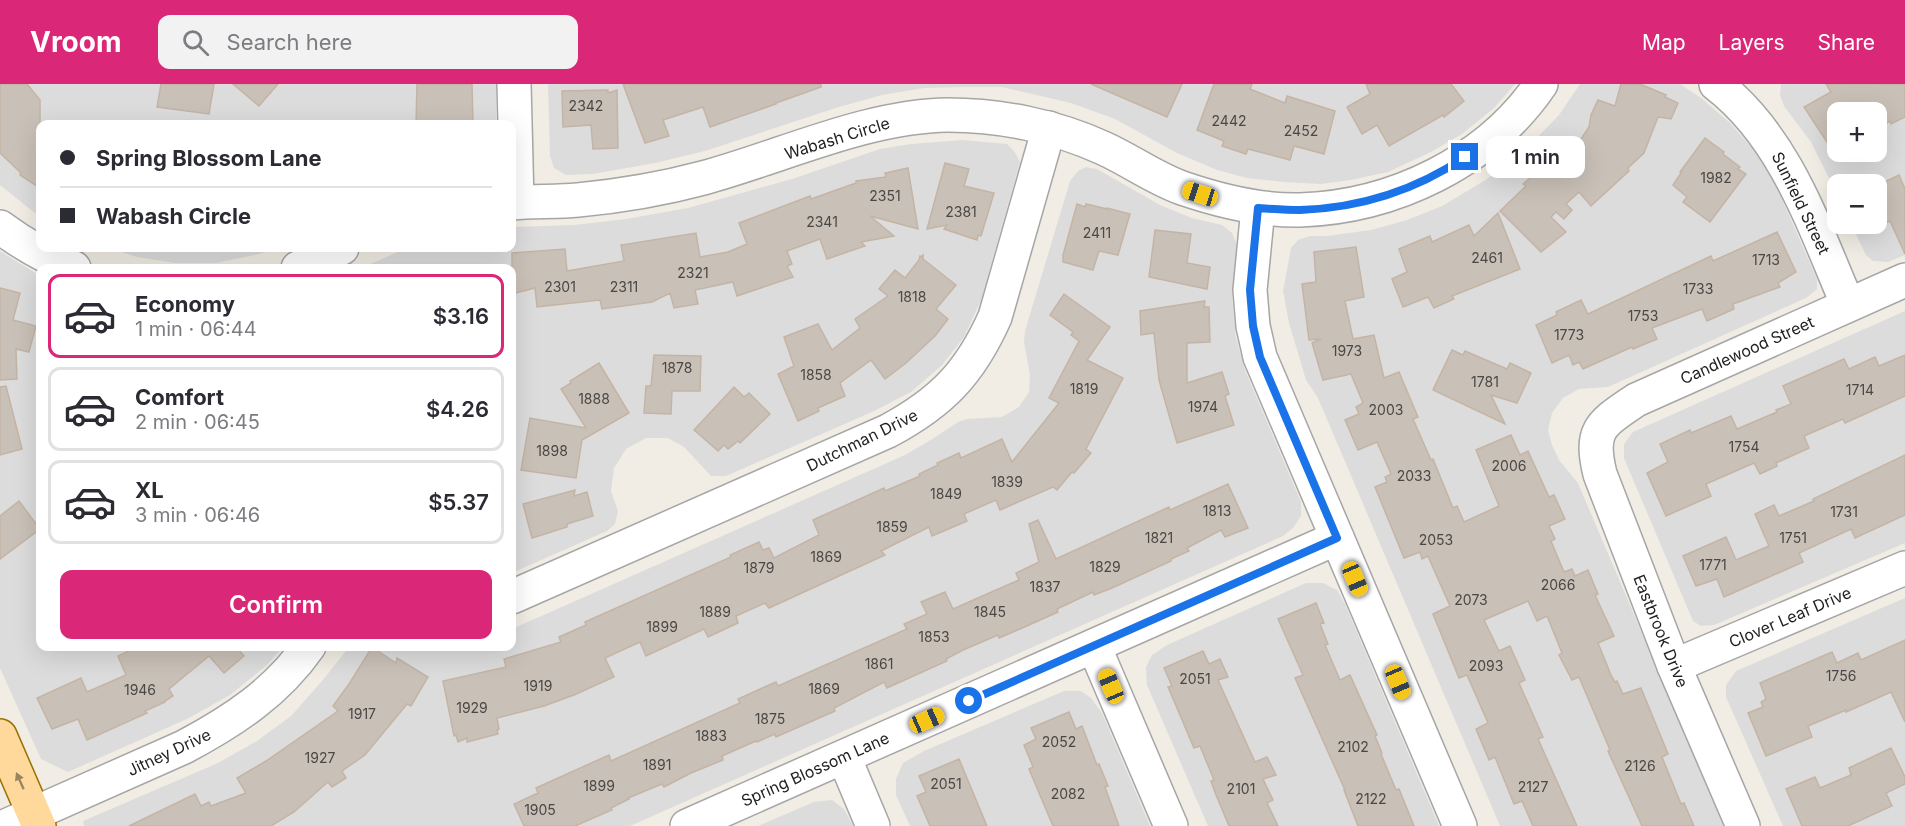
<!DOCTYPE html>
<meta charset="utf-8">
<style>
body{margin:0;font-family:Inter,sans-serif;background:#f2f2f3;color:#2b2b33;height:100vh;display:flex;flex-direction:column;font-size:22px;white-space:nowrap}
*{box-sizing:border-box;margin:0}
p{font-size:20px;color:#7c7c81}
.icon{flex:none;width:33px;height:33px;fill:none;stroke:currentColor;stroke-width:2;stroke-linecap:round;stroke-linejoin:round}
.map{position:relative;flex:1;overflow:hidden}
.details{position:absolute;left:36px;top:180px;width:480px;height:387px;display:flex;flex-direction:column;background:#fff;border-radius:12px;box-shadow:0 6px 24px #0002}
.details>*{flex:none}
.banner{position:absolute;left:36px;top:36px;width:480px;height:132px;border-radius:12px;box-shadow:0 6px 24px #0002;display:grid;align-content:center;height:132px;padding:0 24px;background:#fff}
.buttons{position:absolute;left:1827px;top:18px;display:grid;gap:12px}
.buttons a{display:grid;place-items:center;width:60px;height:60px;border-radius:12px;background:#fff;box-shadow:0 6px 24px #0002;font-size:30px}
.end{position:absolute;width:27px;height:27px;margin:-14px;border:8px solid #1a73e8;background:#fff;box-shadow:0 0 0 3px #fff}
.from{border-radius:50%}
.bubble{position:absolute;height:42px;border-radius:12px;background:#fff;box-shadow:0 6px 24px #0002;font-size:20px;font-weight:600;line-height:42px;text-align:center}
.car{position:absolute;width:18px;height:36px;margin:-18px -9px;border-radius:8px;box-shadow:0 0 4px 2px #0007;background:linear-gradient(#f5c518 24%,#345 0 40%,#f5c518 0 76%,#345 0 86%,#f5c518 0)}
.banner b{display:flex;align-items:center;gap:21px;height:57px;font-size:22px}
.banner b+b{border-top:2px solid #e1e1e2}
.banner i{width:15px;height:15px;background:#2b2b33}
ul{padding:10px 0 0;list-style:none}
li{display:flex;align-items:center;gap:18px;height:84px;margin:0 12px 9px;padding:0 12px;border:3px solid #e1e1e2;border-radius:12px}
li div{flex:1}
li b{display:block;font-size:22px}
li em{font-style:normal;font-weight:600}
li.active{border-color:#db2777}
li>.icon{width:54px;height:54px;stroke-width:1.5}
.button{display:flex;gap:12px;margin-top:auto;padding:12px 24px}
.button a{flex:1;height:69px;border-radius:12px;background:#db2777;color:#fff;font-size:24px;font-weight:600;line-height:69px;text-align:center}
header{display:flex;align-items:center;gap:36px;box-sizing:border-box;height:84px;padding:0 30px;background:#db2777;color:#fff}
header strong{font-size:28px}
nav{display:flex;gap:33px;margin-inline-start:auto;font-size:21px}
.search{width:420px;height:54px;background:#f2f2f3;display:flex;align-items:center;gap:15px;box-sizing:border-box;padding:0 21px;border-radius:12px;color:#7c7c81;font-size:22px}
.map>svg:first-child{display:block}
</style>
<header>
<strong>Vroom</strong>
<div class="search"><svg class="icon" aria-label="search" viewBox="0 0 24 24"><circle cx="10" cy="10" r="6"/><path d="M15 15l6 6"/></svg>Search here</div>
<nav><a>Map</a><a>Layers</a><a>Share</a></nav>
</header>
<div class="map">
<svg width="1905" height="742" viewBox="0 0 1905 742">
<rect width="100%" height="100%" fill="#f1ede4"/>
<g fill="#dddcdc" fill-rule="evenodd">
<polygon points="0,0 496,0 496,40 40,40 40,133 0,101"/>
<polygon points="548,0 1515,0 1494,24 1462,50 1431,68 1388,88 1351,96 1321,100 1283,98 1247,94 1217,86 1177,69 1115,35 1071,19 1002,3 963,3 924,4 882,11 839,23 705,67 655,79 593,90 566,91 554,84 550,72"/>
<polygon points="1580,0 1680,0 1701,14 1730,39 1753,65 1773,95 1817,195 1817,205 1806,214 1608,303 1579,305 1563,314 1552,329 1548,346 1552,361 1559,376 1578,399 1724,742 1500,742 1318,314 1306,296 1289,239 1283,207 1291,164 1298,156 1310,152 1327,152 1371,146 1407,136 1442,122 1484,97 1523,68 1559,31"/>
<path d="M1781,0h124v171l-17,7 -15,-1 -7,-6 -15,-31h25v-40h-38l-1,10 -26,-52 -27,-36 -4,-11zM1838,28h38v40h-38z"/>
<polygon points="962,56 1007,60 1014,67 1020,78 981,216 964,253 942,281 911,308 872,328 726,392 711,392 684,363 668,354 646,354 626,365 614,384 611,407 618,427 615,440 607,447 512,489 512,184 361,184 407,164 512,164 512,143 574,141 626,135 688,124 792,95 880,65 911,60"/>
<polygon points="1086,83 1097,85 1160,121 1192,134 1222,141 1232,149 1237,161 1232,212 1236,254 1245,286 1301,418 1301,432 1293,444 1283,452 630,742 84,742 83,737 218,679 257,657 291,632 322,597 349,563 512,562 512,545 905,371 934,354 958,338 967,335 1002,333 1019,323 1029,308 1030,291 1024,258 1025,247 1070,97 1078,87"/>
<polygon points="109,164 277,164 259,170 216,179 175,179 137,173"/>
<polygon points="0,167 40,192 40,562 283,563 267,581 230,611 189,634 68,688 41,675 0,584"/>
<polygon points="1905,227 1905,459 1714,541 1701,542 1693,537 1624,374 1624,360 1633,348"/>
<polygon points="1306,499 1323,499 1337,506 1345,520 1439,742 1208,742 1147,601 1146,583 1152,571 1167,561"/>
<polygon points="1905,514 1905,742 1783,742 1726,613 1726,601 1736,587"/>
<polygon points="1064,607 1081,607 1091,614 1102,629 1150,742 910,742 896,711 896,695 903,679 924,667"/>
<polygon points="832,716 844,725 853,742 758,742 814,718"/>
</g>
<g fill="#c9c0b7" stroke="#c4b4a5" stroke-width="1.5">
<polygon points="0,0 27,0 40,16 40,104 20,91 21,89 0,69"/>
<polygon points="161,0 214,0 209,30 157,23"/>
<polygon points="233,0 278,0 259,22"/>
<polygon points="417,0 472,0 473,40 416,40"/>
<polygon points="623,0 821,0 821,3 776,19 776,20 710,43 703,23 663,36 669,52 645,59"/>
<polygon points="1091,0 1182,0 1167,33"/>
<polygon points="1214,0 1252,0 1250,5 1285,19 1287,12 1335,27 1324,70 1294,62 1290,76 1248,65 1246,70 1222,62 1224,57 1197,46"/>
<polygon points="1366,0 1451,0 1464,17 1444,33 1443,31 1389,62 1377,41 1362,50 1347,23 1370,10"/>
<polygon points="1621,0 1640,0 1666,11 1665,13 1678,19 1671,35 1658,33 1644,69 1628,84 1629,87 1591,122 1579,108 1566,120 1572,126 1564,135 1556,128 1551,133 1566,148 1541,168 1500,127 1526,102 1523,100 1537,88 1541,93 1579,58 1589,43 1591,31 1598,16 1615,22"/>
<polygon points="1826,0 1905,0 1905,33 1891,40 1890,37 1876,45 1876,28 1838,28 1838,75 1804,23 1831,8"/>
<polygon points="608,6 608,9 617,6 618,64 593,65 591,41 563,43 562,7"/>
<polygon points="1705,54 1724,68 1723,70 1740,83 1738,85 1746,90 1710,138 1683,118 1687,113 1673,101 1681,89 1680,88"/>
<polygon points="945,79 969,85 964,102 994,109 981,152 978,151 977,156 944,145 947,141 927,145"/>
<polygon points="908,84 918,145 870,132 894,152 861,158 865,162 827,175 820,155 787,167 792,180 787,182 793,193 737,212 733,198 695,206 698,220 674,224 670,209 652,218 602,225 600,216 537,223 535,204 512,210 512,169 565,165 567,187 624,177 621,161 696,149 700,173 728,168 747,160 739,139 810,112 811,115 856,99 856,97 886,93 885,89"/>
<polygon points="1899,91 1905,105 1905,170 1890,137 1876,143 1876,102"/>
<polygon points="1077,120 1085,123 1086,120 1107,125 1107,124 1130,130 1118,171 1099,167 1093,186 1063,178 1063,171"/>
<polygon points="1498,129 1520,185 1452,212 1454,215 1434,224 1428,213 1403,223 1392,195 1407,188 1399,165 1430,152 1432,158 1469,141 1474,152"/>
<polygon points="1155,146 1191,150 1187,179 1210,183 1207,205 1149,193"/>
<polygon points="1777,148 1796,188 1778,199 1780,203 1733,220 1734,225 1707,237 1702,225 1652,244 1657,255 1633,265 1632,263 1583,285 1579,278 1573,281 1569,271 1552,279 1536,241 1557,231 1556,228 1581,216 1588,230 1711,172 1713,177"/>
<polygon points="1356,163 1364,213 1345,217 1353,255 1374,251 1384,294 1399,288 1418,333 1413,335 1431,376 1433,375 1453,424 1457,422 1464,438 1499,422 1476,366 1511,351 1520,371 1528,367 1549,413 1554,411 1565,435 1549,442 1555,455 1551,457 1564,488 1572,485 1575,492 1588,486 1598,510 1595,511 1614,552 1598,559 1611,591 1615,598 1617,597 1623,610 1641,604 1668,670 1662,673 1681,720 1684,719 1694,742 1642,742 1608,667 1610,666 1579,593 1572,596 1559,571 1562,569 1547,532 1537,537 1528,517 1484,536 1499,567 1510,562 1525,596 1519,599 1543,653 1538,655 1577,742 1533,742 1522,717 1514,720 1495,673 1489,676 1476,645 1488,639 1467,591 1459,594 1433,530 1450,522 1434,486 1428,472 1422,475 1420,468 1404,474 1375,403 1387,398 1385,393 1391,390 1377,358 1358,366 1345,336 1359,330 1356,323 1363,319 1351,290 1323,296 1312,259 1321,255 1309,256 1302,200 1316,198 1314,168"/>
<polygon points="923,171 923,175 956,201 936,225 948,235 935,252 906,279 885,295 871,276 840,299 845,312 818,324 819,327 798,337 778,290 794,282 784,253 818,240 832,266 860,244 855,235 888,212 879,205 895,186 905,194 919,176 920,172 921,173"/>
<polygon points="0,204 20,209 13,236 36,242 29,268 16,265 17,295 0,296"/>
<polygon points="1064,210 1110,243 1087,276 1123,294 1086,365 1091,369 1074,389 1072,388 1057,406 1053,403 1000,426 996,416 964,430 967,437 932,452 929,443 881,467 885,471 769,524 765,519 736,532 738,539 708,553 704,545 646,572 640,558 605,574 614,593 574,611 544,622 497,634 499,645 497,646 498,650 467,658 467,654 458,658 456,651 454,652 443,597 506,583 504,575 561,558 559,553 586,541 585,538 731,473 730,471 759,458 763,466 769,464 774,474 819,451 813,436 884,404 885,407 920,392 919,390 938,381 937,379 959,369 961,374 1002,355 1012,378 1059,319 1049,314 1079,257 1071,251 1073,248 1050,231"/>
<polygon points="1205,217 1204,223 1209,223 1210,258 1187,259 1187,299 1222,288 1229,310 1225,312 1234,341 1177,359 1159,296 1154,249 1141,251 1140,227"/>
<polygon points="1452,266 1463,271 1465,267 1507,285 1510,279 1531,289 1517,319 1491,311 1505,340 1433,306"/>
<polygon points="654,271 701,272 700,307 672,307 671,330 644,329 646,302 651,302"/>
<polygon points="1905,271 1905,312 1845,339 1843,335 1804,352 1809,364 1776,379 1777,382 1760,390 1754,379 1706,400 1711,412 1666,432 1647,389 1668,378 1660,360 1690,346 1691,349 1731,332 1737,345 1777,328 1776,326 1791,320 1783,302 1844,275 1849,285 1875,273 1879,282"/>
<polygon points="599,279 629,329 582,356 576,394 521,386 530,334 586,344 561,305 571,299 570,297"/>
<polygon points="6,302 22,365 0,371 0,303"/>
<polygon points="734,303 744,313 749,309 770,330 740,359 738,357 728,365 724,361 718,367 694,346"/>
<polygon points="1905,371 1905,431 1855,454 1851,445 1799,469 1803,478 1724,513 1717,495 1696,502 1683,472 1726,453 1736,476 1769,462 1755,430 1774,421 1779,432 1814,417 1813,415"/>
<polygon points="1228,400 1248,444 1225,453 1221,446 1187,464 1189,467 1171,475 1171,477 1112,504 1094,511 1093,508 1057,525 1058,528 1020,545 999,554 998,551 963,566 946,575 947,577 887,604 884,598 834,624 835,627 776,653 775,650 757,658 756,657 722,672 723,676 691,689 664,703 662,700 628,714 629,715 611,724 612,726 575,742 524,742 514,720 538,709 536,704 609,671 611,677 740,619 738,615 760,605 776,598 778,602 907,545 904,540 927,530 921,518 945,508 953,525 1019,496 1016,489 1039,478 1029,440 1038,436 1056,475 1169,423 1170,426"/>
<polygon points="575,406 574,412 587,408 593,432 567,440 567,443 532,454 523,420"/>
<polygon points="19,417 40,445 0,475 0,432"/>
<polygon points="1316,519 1324,539 1320,540 1328,560 1325,561 1340,596 1350,591 1377,651 1375,652 1382,669 1381,670 1396,706 1399,705 1414,742 1358,742 1344,706 1345,706 1295,594 1303,591 1278,535"/>
<polygon points="1905,556 1905,638 1891,608 1846,628 1846,626 1808,642 1812,653 1766,672 1748,629 1763,623 1761,618 1766,615 1760,599 1832,568 1837,579 1858,569 1861,576"/>
<polygon points="139,562 235,562 244,572 224,589 209,572 169,605 173,612 165,617 165,618 145,627 147,629 87,656 78,635 52,645 37,614 81,594 87,608 126,591 118,572"/>
<polygon points="372,563 396,579 397,574 428,593 411,622 407,620 365,671 342,687 346,694 332,703 328,698 294,728 271,742 129,742 195,710 201,722 209,718 211,722 246,709 237,694 266,677 338,627 333,622 349,600"/>
<polygon points="1203,567 1209,580 1220,575 1228,593 1218,596 1255,678 1267,673 1276,691 1263,695 1273,716 1267,719 1278,742 1229,742 1216,711 1211,697 1214,696 1200,662 1194,664 1177,624 1168,603 1172,602 1164,584"/>
<polygon points="1069,628 1076,645 1082,642 1097,681 1099,680 1108,702 1105,703 1119,742 1053,742 1029,685 1033,683 1024,661 1036,655 1031,644"/>
<polygon points="1891,664 1905,693 1905,700 1886,709 1892,722 1848,742 1802,742 1786,705 1815,693 1820,704 1851,691 1849,684"/>
<polygon points="959,675 987,742 930,742 917,712 926,708 919,692"/>
</g>
<g fill="none" stroke-linecap="round" stroke-linejoin="round">
<defs>
<g id="minor">
<polyline points="514,0 517,118"/>
<path d="M1716,0c70,54 98,143 132,221"/>
<path d="M512,119c21,-2 44,-1 66,-3 42,-4 84,-11 125,-22 78,-21 163,-62 245,-63 52,0 107,11 155,33 27,12 51,30 79,40 38,13 78,23 118,22 93,-3 188,-48 241,-126"/>
<polyline points="1258,124 1250,206 1253,242 1260,273 1460,742"/>
<path d="M0,143c23,17 47,31 74,41"/>
<polyline points="298,184 342,164"/>
<path d="M512,513l376,-166c54,-29 82,-58 107,-114l54,-189"/>
<polyline points="1094,562 1171,742"/>
<polyline points="1674,582 1905,484"/>
<polyline points="844,673 873,742"/>
<path d="M6,742l178,-79c49,-26 93,-55 125,-101"/>
<polyline points="687,742 1337,454"/>
<path d="M1743,742l-69,-160 -74,-192c-11,-45 1,-50 36,-74l269,-120"/>
</g>
<polyline id="major" points="0,652 39,742"/>
</defs>
<use href="#minor" stroke="#a6a6a6" stroke-width="36"/>
<use href="#major" stroke="#9a7000" stroke-width="36"/>
<use href="#minor" stroke="#fff" stroke-width="33"/>
<use href="#major" stroke="#ffd99b" stroke-width="33"/>
</g>
<defs><path id="oneway-solid" d="M-6-.8H1V-3.2L6.5 0L1 3.2V.8H-6Z" transform="scale(1.5)"/></defs>
<use fill="#9a8563" href="#oneway-solid" transform="translate(20 697) rotate(-114)"/>
<g fill="none" stroke-linecap="round" stroke-linejoin="round">
<path stroke="#1a73e8" stroke-width="8" d="M969,617l368,-163 -77,-181 -7,-31 -3,-36 8,-82c14,1 28,2 42,2 59,-2 116,-20 165,-53"/>
</g>
<g text-anchor="middle" stroke-width="4.5" stroke-linejoin="round" paint-order="stroke">
<g font-size="14" fill="#4a4745">
<text x="586" y="27">2342</text>
<text x="1229" y="42">2442</text>
<text x="1301" y="52">2452</text>
<text x="1716" y="99">1982</text>
<text x="885" y="117">2351</text>
<text x="961" y="133">2381</text>
<text x="822" y="143">2341</text>
<text x="1097" y="154">2411</text>
<text x="1487" y="179">2461</text>
<text x="1766" y="181">1713</text>
<text x="693" y="194">2321</text>
<text x="560" y="208">2301</text>
<text x="624" y="208">2311</text>
<text x="1698" y="210">1733</text>
<text x="912" y="218">1818</text>
<text x="1643" y="237">1753</text>
<text x="1569" y="256">1773</text>
<text x="1347" y="272">1973</text>
<text x="677" y="289">1878</text>
<text x="816" y="296">1858</text>
<text x="1485" y="303">1781</text>
<text x="1084" y="310">1819</text>
<text x="1860" y="311">1714</text>
<text x="594" y="320">1888</text>
<text x="1203" y="328">1974</text>
<text x="1386" y="331">2003</text>
<text x="1744" y="368">1754</text>
<text x="552" y="372">1898</text>
<text x="1509" y="387">2006</text>
<text x="1414" y="397">2033</text>
<text x="1007" y="403">1839</text>
<text x="946" y="415">1849</text>
<text x="1217" y="432">1813</text>
<text x="1844" y="433">1731</text>
<text x="892" y="448">1859</text>
<text x="1159" y="459">1821</text>
<text x="1793" y="459">1751</text>
<text x="1436" y="461">2053</text>
<text x="826" y="478">1869</text>
<text x="1713" y="486">1771</text>
<text x="1105" y="488">1829</text>
<text x="759" y="489">1879</text>
<text x="1558" y="506">2066</text>
<text x="1045" y="508">1837</text>
<text x="1471" y="521">2073</text>
<text x="715" y="533">1889</text>
<text x="990" y="533">1845</text>
<text x="662" y="548">1899</text>
<text x="934" y="558">1853</text>
<text x="879" y="585">1861</text>
<text x="1486" y="587">2093</text>
<text x="1841" y="597">1756</text>
<text x="1195" y="600">2051</text>
<text x="538" y="607">1919</text>
<text x="824" y="610">1869</text>
<text x="140" y="611">1946</text>
<text x="472" y="629">1929</text>
<text x="362" y="635">1917</text>
<text x="770" y="640">1875</text>
<text x="711" y="657">1883</text>
<text x="1059" y="663">2052</text>
<text x="1353" y="668">2102</text>
<text x="320" y="679">1927</text>
<text x="657" y="686">1891</text>
<text x="1640" y="687">2126</text>
<text x="946" y="705">2051</text>
<text x="599" y="707">1899</text>
<text x="1533" y="708">2127</text>
<text x="1241" y="710">2101</text>
<text x="1068" y="715">2082</text>
<text x="1371" y="720">2122</text>
<text x="540" y="731">1905</text>
</g>
<g font-size="16" fill="#1f1f1f" stroke="#fff">
<text transform="translate(837 54) rotate(-17)" y="6">Wabash Circle</text>
<text transform="translate(1801 119) rotate(64)" y="6">Sunfield Street</text>
<text transform="translate(1747 266) rotate(-24)" y="6">Candlewood Street</text>
<text transform="translate(862 356) rotate(-26)" y="6">Dutchman Drive</text>
<text transform="translate(1790 533) rotate(-23)" y="6">Clover Leaf Drive</text>
<text transform="translate(1661 547) rotate(68)" y="6">Eastbrook Drive</text>
<text transform="translate(169 668) rotate(-25)" y="6">Jitney Drive</text>
<text transform="translate(815 685) rotate(-24)" y="6">Spring Blossom Lane</text>
</g>
</g>
</svg>
<div class="buttons">
<a>+</a>
<a>−</a>
</div>
<i class="end from" style="left:969px;top:617px"></i>
<i class="end" style="left:1465px;top:73px"></i>
<div class="bubble" style="left:1486px;top:52px;width:99px">1 min</div>
<i class="car" style="left:1200px;top:110px;rotate:288deg"></i>
<i class="car" style="left:1355px;top:495px;rotate:157deg"></i>
<i class="car" style="left:1398px;top:598px;rotate:157deg"></i>
<i class="car" style="left:1111px;top:602px;rotate:337deg"></i>
<i class="car" style="left:927px;top:636px;rotate:66deg"></i>
<div class="banner">
<b><i class="from"></i>Spring Blossom Lane</b>
<b><i></i>Wabash Circle</b>
</div>
<section class="details">
<ul>
<li class="active"><svg class="icon" aria-label="car" viewBox="0 0 24 24"><path d="M5 17H2v-5l4-1 3-4h7l3 4 3 1v5h-3M9 17h6M6 11h13"/><circle cx="7" cy="17" r="2"/><circle cx="17" cy="17" r="2"/></svg><div><b>Economy</b><p>1 min · 06:44</p></div><em>$3.16</em></li>
<li><svg class="icon" aria-label="car" viewBox="0 0 24 24"><path d="M5 17H2v-5l4-1 3-4h7l3 4 3 1v5h-3M9 17h6M6 11h13"/><circle cx="7" cy="17" r="2"/><circle cx="17" cy="17" r="2"/></svg><div><b>Comfort</b><p>2 min · 06:45</p></div><em>$4.26</em></li>
<li><svg class="icon" aria-label="car" viewBox="0 0 24 24"><path d="M5 17H2v-5l4-1 3-4h7l3 4 3 1v5h-3M9 17h6M6 11h13"/><circle cx="7" cy="17" r="2"/><circle cx="17" cy="17" r="2"/></svg><div><b>XL</b><p>3 min · 06:46</p></div><em>$5.37</em></li>
</ul>
<div class="button"><a>Confirm</a></div>
</section>
</div>
